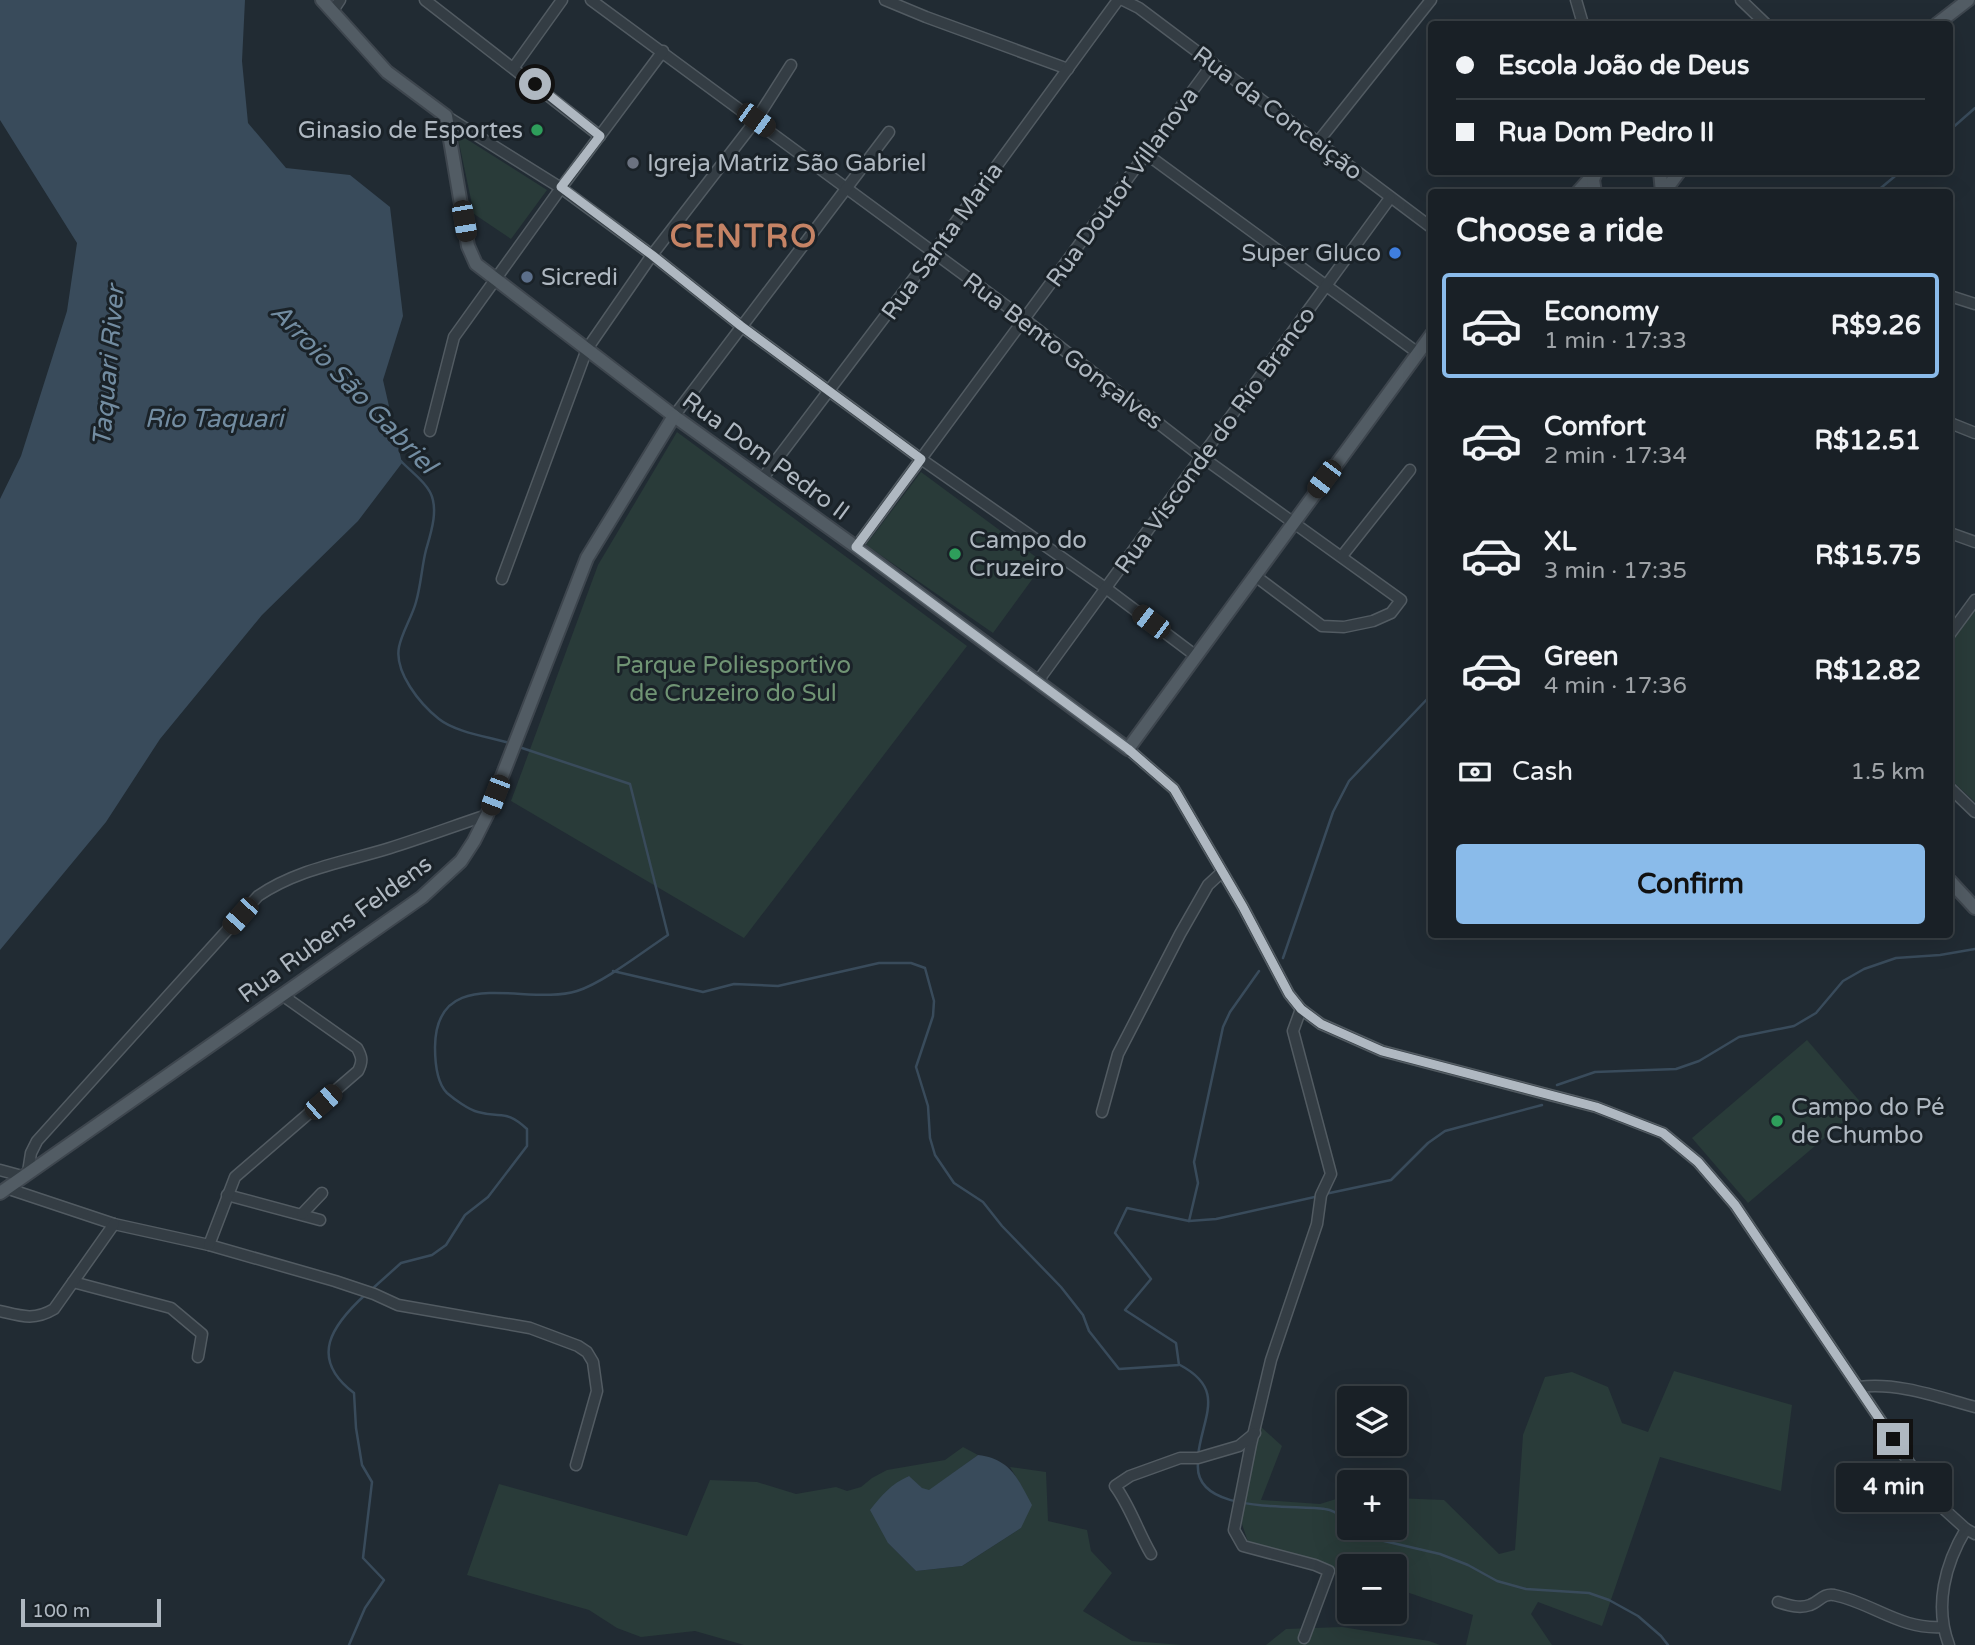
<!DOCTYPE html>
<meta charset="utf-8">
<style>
body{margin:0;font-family:"Varela Round",sans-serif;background:#22282e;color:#f1f3f6;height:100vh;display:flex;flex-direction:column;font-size:26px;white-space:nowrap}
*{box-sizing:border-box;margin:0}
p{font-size:23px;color:#9fa3a7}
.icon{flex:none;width:38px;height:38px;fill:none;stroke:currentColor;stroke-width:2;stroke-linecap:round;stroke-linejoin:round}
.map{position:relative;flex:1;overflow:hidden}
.side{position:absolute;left:1428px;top:189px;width:525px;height:749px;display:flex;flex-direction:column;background:#192026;border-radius:7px;box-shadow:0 7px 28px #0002,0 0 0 2px #373e43}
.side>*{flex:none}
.guide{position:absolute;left:1428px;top:21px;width:525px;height:154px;border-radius:7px;box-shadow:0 7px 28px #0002,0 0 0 2px #373e43;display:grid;align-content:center;height:154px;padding:0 28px;background:#192026}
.controls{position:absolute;left:1337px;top:1386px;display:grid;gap:14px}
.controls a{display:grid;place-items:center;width:70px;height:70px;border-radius:7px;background:#192026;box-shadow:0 7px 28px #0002,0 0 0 2px #373e43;font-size:35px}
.scale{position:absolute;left:21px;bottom:18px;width:140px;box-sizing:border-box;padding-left:7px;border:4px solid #afb8c1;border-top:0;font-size:19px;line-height:24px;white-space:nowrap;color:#afb8c1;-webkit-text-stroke:5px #1a2228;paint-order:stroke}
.end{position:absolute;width:32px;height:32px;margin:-16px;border:9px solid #afb8c1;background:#111;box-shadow:0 0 0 4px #111}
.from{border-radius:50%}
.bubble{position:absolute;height:49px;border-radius:7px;background:#192026;box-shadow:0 7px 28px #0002,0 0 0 2px #373e43;font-size:23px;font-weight:800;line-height:49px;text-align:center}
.car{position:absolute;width:21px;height:42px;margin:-21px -10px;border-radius:9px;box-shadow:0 0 5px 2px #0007;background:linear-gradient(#222 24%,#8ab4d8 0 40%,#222 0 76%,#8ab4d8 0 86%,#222 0)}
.guide b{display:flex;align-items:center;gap:24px;height:66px;font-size:26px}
.guide b+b{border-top:2px solid #373e43}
.guide i{width:18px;height:18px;background:#f1f3f6}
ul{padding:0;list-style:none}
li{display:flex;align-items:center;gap:21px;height:105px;margin:0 14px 10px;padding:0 14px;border:4px solid transparent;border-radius:7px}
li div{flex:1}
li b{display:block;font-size:26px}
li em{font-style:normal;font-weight:800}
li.selected{border-color:#8abbea}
li>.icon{width:63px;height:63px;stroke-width:1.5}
h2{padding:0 28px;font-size:32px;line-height:84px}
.pay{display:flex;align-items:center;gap:18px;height:77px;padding:0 28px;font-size:26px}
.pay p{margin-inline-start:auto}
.primary-button{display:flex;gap:14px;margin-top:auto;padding:14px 28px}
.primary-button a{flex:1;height:80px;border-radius:7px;background:#8abbea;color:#111;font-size:28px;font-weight:800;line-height:80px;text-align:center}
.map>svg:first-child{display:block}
</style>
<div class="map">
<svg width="1975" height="1645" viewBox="0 0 1975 1645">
<rect width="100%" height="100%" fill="#212b33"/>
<g fill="#293b39">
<polygon points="457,133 547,190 511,239 474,214"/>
<polygon points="677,432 967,646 744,938 511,801 598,565"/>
<polygon points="921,472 1044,563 993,633 866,545"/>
<polygon points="1975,609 1975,802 1950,779 1950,644"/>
<polygon points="1807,1040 1863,1105 1748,1203 1692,1138"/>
<polygon points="1674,1371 1792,1405 1781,1491 1660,1457 1602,1626 1538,1602 1531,1614 1552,1645 1466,1645 1473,1615 1395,1588 1395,1566 1349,1566 1349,1573 1248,1542 1241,1521 1260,1426 1282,1446 1261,1500 1320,1504 1349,1495 1349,1528 1395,1528 1395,1498 1444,1500 1499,1554 1515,1550 1523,1435 1545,1377 1572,1372 1608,1387 1622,1423 1648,1432"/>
<polygon points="963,1447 978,1455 929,1491 922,1489 908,1476 888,1543 916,1571 962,1566 1021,1528 1022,1487 1010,1467 1046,1472 1048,1521 1087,1530 1091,1551 1112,1573 1083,1611 1132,1641 1182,1645 744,1645 695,1631 641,1637 617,1628 589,1610 467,1575 499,1484 687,1536 710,1480 757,1482 796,1494 836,1487 847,1491 861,1487 872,1478 887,1470 945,1460"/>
<polygon points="1342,1627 1429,1641 1440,1645 1266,1645 1286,1629"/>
</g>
<g fill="#394b5b">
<polygon points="0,0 245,0 242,61 248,123 286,168 350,175 390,207 403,316 383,380 402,463 358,521 262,615 160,739 106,822 0,950 0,499 21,456 67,311 77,243 0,120"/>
<path d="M978,1455c33,4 40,24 54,50l-11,23 -59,38 -46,5 -28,-28 -18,-33c12,-15 21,-26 39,-34l13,12 7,2z"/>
</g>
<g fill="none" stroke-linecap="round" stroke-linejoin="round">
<g stroke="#394b5b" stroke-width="2.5">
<polyline points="1950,130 1975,108"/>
<polyline points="1876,192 1900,172"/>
<path d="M401,461c9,10 23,19 29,31 9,17 1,41 -4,58 -4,15 -5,35 -10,52 -4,15 -14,30 -17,45 -5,25 21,57 40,72 16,13 50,18 70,24"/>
<polyline points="1283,958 1333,812 1349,781 1432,694"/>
<polyline points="613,971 703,992 734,984 778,986 879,963 911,963 925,968 934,1001 933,1016 916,1067 928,1106 930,1138 935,1155 954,1183 983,1202 1002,1226 1061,1287 1083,1315 1089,1331 1119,1369 1179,1365 1176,1343 1125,1310 1151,1279 1115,1233 1127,1208 1189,1221 1216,1219 1319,1196"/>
<polyline points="1557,1085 1595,1072 1676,1069 1699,1061 1739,1037 1794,1026 1816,1013 1843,981 1864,969 1896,958 1940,955 1975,949"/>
<polyline points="1325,1194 1391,1180 1428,1143 1445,1131 1542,1105"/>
<polyline points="1189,1221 1198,1183 1194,1162 1223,1027 1230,1012 1259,971"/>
<path d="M371,1290l30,-27 31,-8 14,-10 19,-30 23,-18 39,-51v-17c-22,-20 -24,-10 -49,-17 -9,-2 -24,-13 -31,-19 -11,-11 -12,-32 -12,-46 1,-85 92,-40 142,-56 26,-8 67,-40 91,-56l-38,-151 -111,-37"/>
<path d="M1180,1365c47,25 22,52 18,91"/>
<path d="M1198,1463c-5,52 94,41 127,46 9,1 17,7 24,12"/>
<polyline points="1361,1528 1384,1541 1440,1554 1468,1565 1497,1581 1526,1589 1589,1593 1609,1600 1638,1616 1661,1636 1668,1645"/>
<path d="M349,1645l16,-37 19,-28 -21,-22 9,-76 -10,-17 -6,-37 -2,-35c-46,-35 -22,-68 12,-99"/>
</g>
<defs>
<g id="minor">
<polyline points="425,0 600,136"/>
<polyline points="591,0 1024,319 1202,457 1401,600 1391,613 1373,621 1344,627 1322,626 1254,575"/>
<polyline points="885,0 926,17 1068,69"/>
<polyline points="1123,0 1139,8 1432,228"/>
<polyline points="1576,0 1583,24"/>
<polyline points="1741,0 1766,24"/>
<polyline points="332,12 340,0"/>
<polyline points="514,67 562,0"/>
<polyline points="446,116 561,188 652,255 741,326 921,459 1107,589 1196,656"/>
<polyline points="1317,143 1431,0"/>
<polyline points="1145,153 1418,353"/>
<polyline points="1950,296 1975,304"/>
<polyline points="674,416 889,132"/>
<polyline points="1950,423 1975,433"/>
<polyline points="430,431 454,337 561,188 663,51"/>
<polyline points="762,479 933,253 1118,0"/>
<polyline points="1950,533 1975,542"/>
<polyline points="856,547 1213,63"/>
<polyline points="1342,556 1410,470"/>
<polyline points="502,579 587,349 652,255 756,120 791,65"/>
<polyline points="1950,634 1975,600"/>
<polyline points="1038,681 1390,198"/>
<polyline points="1128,749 1174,789 1243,907 1289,994 1301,1009 1321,1024 1382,1051 1596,1107 1663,1133 1698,1162 1735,1205 1935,1501 1966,1529 1975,1534"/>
<polyline points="1950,788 1975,812"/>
<polyline points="1301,1009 1293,1031 1331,1174 1321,1195 1317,1224 1271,1360 1251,1444 1234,1530 1243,1546 1315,1565 1329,1571 1304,1638"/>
<polyline points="1102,1112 1118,1054 1180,934 1208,885 1222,872"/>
<polyline points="0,1170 22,1176"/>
<path d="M28,1172l3,-19 6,-12 221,-245c39,-27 87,-34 132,-48 32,-10 64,-22 97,-33"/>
<polyline points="6,1188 114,1224 209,1245 335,1281 374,1294 398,1305 530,1328 578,1346 587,1352 593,1362 597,1391 576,1465"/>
<polyline points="227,1195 320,1220"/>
<polyline points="302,1214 322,1193"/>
<path d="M209,1245l26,-68 123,-106c5,-10 4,-14 -1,-23l-75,-53"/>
<polyline points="73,1282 171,1308 202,1334 198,1357"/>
<path d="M0,1311c21,5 34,10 54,-2l60,-85"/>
<path d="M1859,1387c39,-5 79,10 116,20"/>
<path d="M1151,1554c-13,-22 -21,-48 -36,-68l15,-10 50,-18h18l41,-12 16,-13"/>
<path d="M1778,1602c10,3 21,7 32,3 9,-3 13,-12 24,-10 39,8 66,35 109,32"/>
<path d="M1949,1645c-15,-39 -4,-81 17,-116"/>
</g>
<g id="major">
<polyline points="322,0 387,72 446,116 468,246 476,264 674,416 856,547 1128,749 1432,334"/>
<polyline points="1937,24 1968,0"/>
<polyline points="1660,172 1662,192"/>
<polyline points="1578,192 1595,173"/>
<polyline points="1595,192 1593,180 1596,172"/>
<polyline points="1664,192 1679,172"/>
<polyline points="1950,881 1975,908"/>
<polyline points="0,1193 422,897 461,861 474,841 487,815 587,558 674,416"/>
</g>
</defs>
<use href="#minor" stroke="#525b62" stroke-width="13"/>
<use href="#major" stroke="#3e464e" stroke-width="16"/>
<use href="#minor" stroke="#343d44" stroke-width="10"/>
<use href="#major" stroke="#525c64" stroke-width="12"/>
</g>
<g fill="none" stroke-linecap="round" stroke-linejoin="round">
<polyline stroke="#afb8c1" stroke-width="9" points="535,84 600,136 561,187 652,255 741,326 921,459 856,547 1128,749 1174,789 1243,907 1289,994 1301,1009 1321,1024 1382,1051 1596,1107 1663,1133 1698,1162 1735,1205 1893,1439"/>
</g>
<g fill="#2e9e5b" stroke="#1a2228" stroke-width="2.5">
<circle cx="537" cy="130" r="7"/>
<circle cx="955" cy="554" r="7"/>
<circle cx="1777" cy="1121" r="7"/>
</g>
<circle fill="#6b7280" stroke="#1a2228" stroke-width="2.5" cx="633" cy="163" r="7"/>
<circle fill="#3f7fe0" stroke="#1a2228" stroke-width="2.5" cx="1395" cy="253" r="7"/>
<circle fill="#5c6f8a" stroke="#1a2228" stroke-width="2.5" cx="527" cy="277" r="7"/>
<g text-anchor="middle" stroke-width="6" stroke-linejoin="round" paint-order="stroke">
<g font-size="24" fill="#afb8c1" stroke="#1a2228">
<text transform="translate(1278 113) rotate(37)" y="8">Rua da Conceição</text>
<text transform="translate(1122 187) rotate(-54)" y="8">Rua Doutor Villanova</text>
<text transform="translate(942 241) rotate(-54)" y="8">Rua Santa Maria</text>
<text transform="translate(1063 351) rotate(37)" y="8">Rua Bento Gonçalves</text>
<text transform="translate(1215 440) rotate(-54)" y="8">Rua Visconde do Rio Branco</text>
<text transform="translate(766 456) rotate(36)" y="8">Rua Dom Pedro II</text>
<text transform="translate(335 929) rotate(-36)" y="8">Rua Rubens Feldens</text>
</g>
<g font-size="24" fill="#afb8c1" stroke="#1a2228" text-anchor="start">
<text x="523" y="138" text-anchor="end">Ginasio de Esportes</text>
<text x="647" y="171">Igreja Matriz São Gabriel</text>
<text x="1381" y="261" text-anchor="end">Super Gluco</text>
<text x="541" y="285">Sicredi</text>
<text x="969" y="548">Campo do<tspan x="969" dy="28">Cruzeiro</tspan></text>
<text x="1791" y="1115">Campo do Pé<tspan x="1791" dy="28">de Chumbo</tspan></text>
</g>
<g font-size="24" fill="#709474" stroke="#1a2228">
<text x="733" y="673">Parque Poliesportivo<tspan x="733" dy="28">de Cruzeiro do Sul</tspan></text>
</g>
<g font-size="26" font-style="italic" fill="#728ca1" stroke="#1a2228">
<text transform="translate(108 366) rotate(-85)" y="9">Taquari River</text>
<text transform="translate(354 388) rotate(46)" y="9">Arroio São Gabriel</text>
<text x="214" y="427">Rio Taquari</text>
</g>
<g font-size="32" font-weight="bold" letter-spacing="2" fill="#c58365" stroke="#1a2228">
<text x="744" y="247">CENTRO</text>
</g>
</g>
</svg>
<div class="controls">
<a><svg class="icon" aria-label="layers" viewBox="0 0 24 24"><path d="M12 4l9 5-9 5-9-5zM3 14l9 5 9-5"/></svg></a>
<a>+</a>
<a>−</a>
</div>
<div class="scale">100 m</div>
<i class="end from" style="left:535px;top:84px"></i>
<i class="end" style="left:1893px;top:1439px"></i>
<div class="bubble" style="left:1836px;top:1463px;width:116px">4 min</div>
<i class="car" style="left:756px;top:120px;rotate:126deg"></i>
<i class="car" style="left:464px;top:221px;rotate:170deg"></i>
<i class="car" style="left:1324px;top:479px;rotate:217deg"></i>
<i class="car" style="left:1151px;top:622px;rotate:307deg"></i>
<i class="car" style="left:495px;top:795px;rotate:201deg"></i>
<i class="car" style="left:240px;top:916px;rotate:222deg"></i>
<i class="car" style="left:323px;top:1102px;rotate:49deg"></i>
<div class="guide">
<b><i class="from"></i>Escola João de Deus</b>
<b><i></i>Rua Dom Pedro II</b>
</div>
<section class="side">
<h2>Choose a ride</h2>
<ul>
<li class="selected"><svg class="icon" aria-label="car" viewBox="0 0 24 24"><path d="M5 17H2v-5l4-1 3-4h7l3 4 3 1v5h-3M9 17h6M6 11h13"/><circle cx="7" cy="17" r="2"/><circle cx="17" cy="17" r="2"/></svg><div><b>Economy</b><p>1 min · 17:33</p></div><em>R$9.26</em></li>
<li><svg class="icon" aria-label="car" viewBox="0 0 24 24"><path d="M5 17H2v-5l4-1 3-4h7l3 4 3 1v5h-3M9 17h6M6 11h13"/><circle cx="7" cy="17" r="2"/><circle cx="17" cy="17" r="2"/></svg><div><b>Comfort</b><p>2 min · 17:34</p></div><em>R$12.51</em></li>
<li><svg class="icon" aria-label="car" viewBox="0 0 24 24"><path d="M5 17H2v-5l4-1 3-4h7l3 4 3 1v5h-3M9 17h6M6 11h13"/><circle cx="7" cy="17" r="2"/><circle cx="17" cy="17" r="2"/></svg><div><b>XL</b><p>3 min · 17:35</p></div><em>R$15.75</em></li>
<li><svg class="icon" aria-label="car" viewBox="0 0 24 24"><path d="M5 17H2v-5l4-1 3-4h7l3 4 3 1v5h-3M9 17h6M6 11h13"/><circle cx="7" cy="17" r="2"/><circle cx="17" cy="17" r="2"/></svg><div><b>Green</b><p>4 min · 17:36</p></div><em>R$12.82</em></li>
</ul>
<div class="pay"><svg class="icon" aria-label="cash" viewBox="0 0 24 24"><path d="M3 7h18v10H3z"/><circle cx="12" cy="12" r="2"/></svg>Cash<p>1.5 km</p></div>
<div class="primary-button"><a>Confirm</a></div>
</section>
</div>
